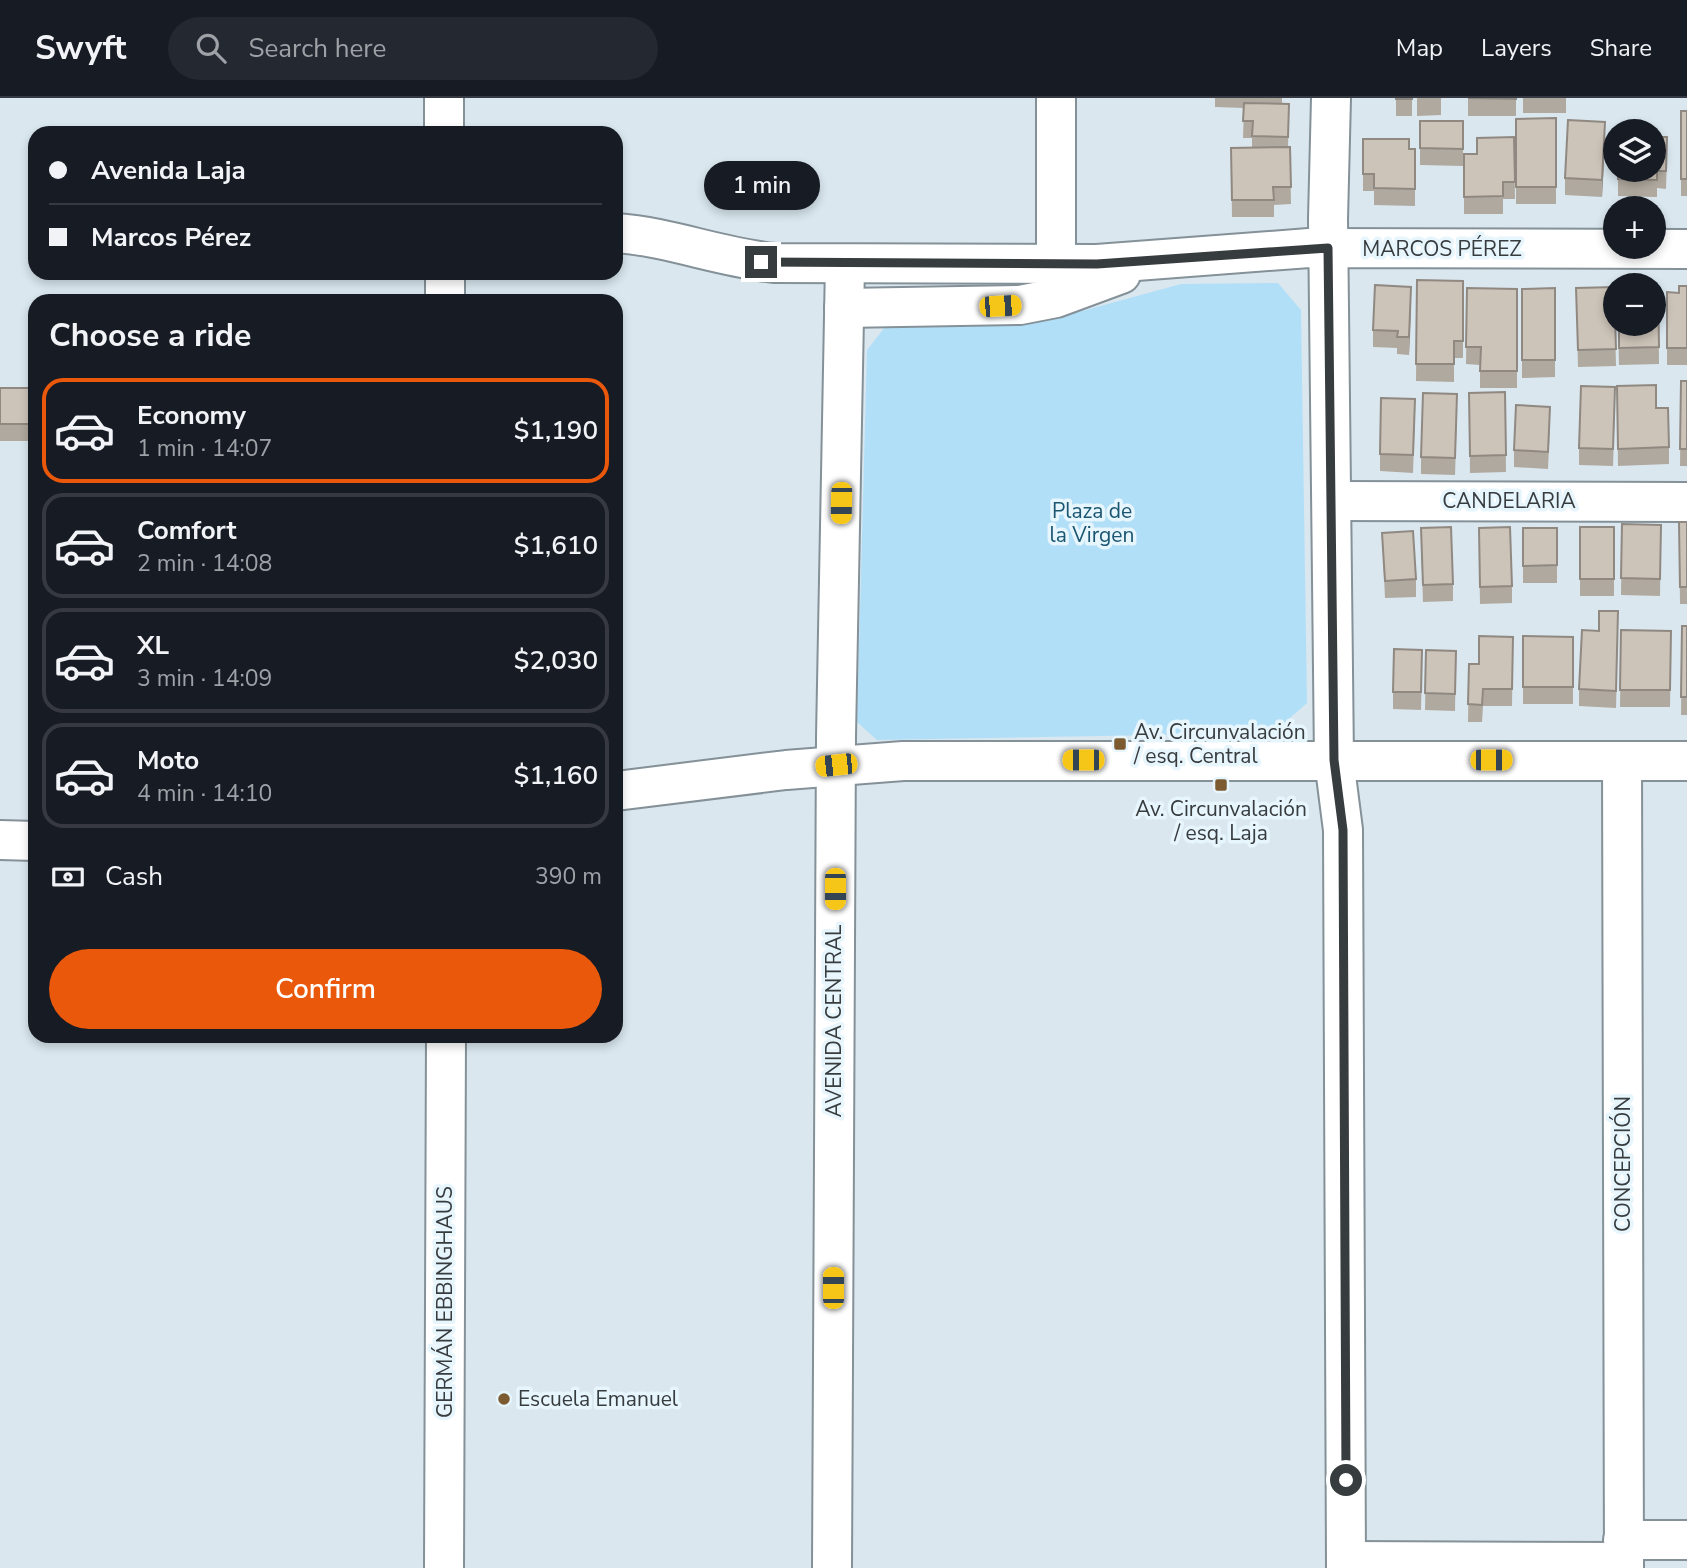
<!DOCTYPE html>
<meta charset="utf-8">
<style>
body{margin:0;font-family:"Nunito Sans",sans-serif;background:#242831;color:#f1f3f6;height:100vh;display:flex;flex-direction:column;font-size:26px;white-space:nowrap}
*{box-sizing:border-box;margin:0}
p{font-size:23px;color:#9ea1a6}
.icon{flex:none;width:38px;height:38px;fill:none;stroke:currentColor;stroke-width:2;stroke-linecap:round;stroke-linejoin:round}
.map{position:relative;flex:1;overflow:hidden}
.sheet{position:absolute;left:28px;top:196px;width:595px;height:749px;display:flex;flex-direction:column;background:#171b24;border-radius:21px;box-shadow:0 4px 10px #0003}
.sheet>*{flex:none}
.guide{position:absolute;left:28px;top:28px;width:595px;height:154px;border-radius:21px;box-shadow:0 4px 10px #0003;display:grid;align-content:center;height:154px;padding:0 21px;background:#171b24}
.controls{position:absolute;left:1603px;top:21px;display:grid;gap:14px}
.controls a{display:grid;place-items:center;width:63px;height:63px;border-radius:50%;background:#171b24;box-shadow:0 4px 10px #0003;font-size:35px}
.end{position:absolute;width:32px;height:32px;margin:-16px;border:9px solid #373c3f;background:#fff;box-shadow:0 0 0 4px #fff}
.from{border-radius:50%}
.bubble{position:absolute;height:49px;border-radius:24px;background:#171b24;box-shadow:0 4px 10px #0003;font-size:23px;font-weight:600;line-height:49px;text-align:center}
.car{position:absolute;width:21px;height:42px;margin:-21px -10px;border-radius:9px;box-shadow:0 0 5px 2px #0007;background:linear-gradient(#f5c518 24%,#345 0 40%,#f5c518 0 76%,#345 0 86%,#f5c518 0)}
.guide b{display:flex;align-items:center;gap:24px;height:66px;font-size:26px}
.guide b+b{border-top:2px solid #363941}
.guide i{width:18px;height:18px;background:#f1f3f6}
ul{padding:0;list-style:none}
li{display:flex;align-items:center;gap:21px;height:105px;margin:0 14px 10px;padding:0 7px;border:4px solid #363941;border-radius:21px}
li div{flex:1}
li b{display:block;font-size:26px}
li em{font-style:normal;font-weight:600}
li.active{border-color:#ea580c}
li>.icon{width:63px;height:63px;stroke-width:1.5}
h2{padding:0 21px;font-size:32px;line-height:84px}
.pay{display:flex;align-items:center;gap:18px;height:77px;padding:0 21px;font-size:26px}
.pay p{margin-inline-start:auto}
.primary-button{display:flex;gap:14px;margin-top:auto;padding:14px 21px}
.primary-button a{flex:1;height:80px;border-radius:42px;background:#ea580c;color:#fff;font-size:28px;font-weight:600;line-height:80px;text-align:center}
header{display:flex;align-items:center;gap:42px;box-sizing:border-box;height:98px;padding:0 35px;background:#171b24;border-bottom:2px solid #363941}
header strong{font-size:33px}
nav{display:flex;gap:38px;margin-inline-start:auto;font-size:24px}
.search{width:490px;height:63px;background:#242831;display:flex;align-items:center;gap:18px;box-sizing:border-box;padding:0 24px;border-radius:38px;color:#9ea1a6;font-size:26px}
.map>svg:first-child{display:block}
</style>
<header>
<strong>Swyft</strong>
<div class="search"><svg class="icon" aria-label="search" viewBox="0 0 24 24"><circle cx="10" cy="10" r="6"/><path d="M15 15l6 6"/></svg>Search here</div>
<nav><a>Map</a><a>Layers</a><a>Share</a></nav>
</header>
<div class="map">
<svg width="1687" height="1470" viewBox="0 0 1687 1470">
<rect width="100%" height="100%" fill="#dae7ef"/>
<polygon fill="#b2dff8" points="1278,185 1301,212 1307,605 1273,635 877,642 857,624 867,252 885,229 1082,213 1181,186"/>
<g fill="none" stroke-linecap="round" stroke-linejoin="round">
<defs>
<g id="minor">
<polyline points="444,0 444,35"/>
<polyline points="1331,0 1328,121 1334,662 1343,732 1346,1470"/>
<path d="M616,135c55,4 105,25 159,30l322,1 212,-16 378,1"/>
<polyline points="445,175 445,203"/>
<polyline points="1056,191 1056,0"/>
<polyline points="844,210 1020,207 1056,200 1121,176"/>
<polyline points="1332,403 1687,404"/>
<polyline points="1622,663 1624,1470"/>
<polyline points="616,693 786,672 903,663 1687,663"/>
<polyline points="0,742 35,743"/>
<polyline points="1623,1442 1687,1442"/>
<polyline points="1346,1463 1624,1464"/>
<polyline points="444,1470 446,938"/>
<polyline points="832,1470 836,639 845,166"/>
</g>
</defs>
<use href="#minor" stroke="#849198" stroke-width="42"/>
<use href="#minor" stroke="#fff" stroke-width="38"/>
</g>
<g fill="#b0a99f">
<polygon points="1215,0 1282,0 1282,6 1289,6 1288,49 1290,49 1291,106 1274,107 1274,119 1232,119 1231,50 1252,50 1252,40 1243,40 1244,10 1215,9"/>
<rect x="1396" y="0" width="16" height="18"/>
<polygon points="1417,0 1441,0 1441,17 1417,18"/>
<rect x="1468" y="0" width="48" height="18"/>
<rect x="1523" y="0" width="43" height="15"/>
<rect x="1681" y="13" width="6" height="85"/>
<polygon points="1556,20 1556,106 1516,106 1516,21"/>
<polygon points="1420,23 1463,23 1463,68 1420,67"/>
<polygon points="1514,39 1515,101 1503,101 1503,116 1464,116 1464,56 1477,56"/>
<polygon points="1363,41 1409,51 1415,51 1415,108 1374,107 1374,93 1363,93"/>
<polygon points="1605,42 1602,99 1565,97 1565,80"/>
<polygon points="1667,56 1666,91 1657,90 1657,99 1618,98 1618,72"/>
<polygon points="1417,182 1463,183 1463,260 1454,260 1454,284 1416,283"/>
<polygon points="1658,188 1659,266 1619,267 1618,226"/>
<polygon points="1687,188 1687,267 1667,267 1667,194 1679,195"/>
<polygon points="1614,189 1616,268 1578,269 1576,190"/>
<polygon points="1467,190 1517,191 1517,290 1480,290 1480,267 1466,266"/>
<polygon points="1555,190 1555,279 1522,280 1522,191"/>
<polygon points="1411,206 1409,257 1397,256 1397,250 1373,249 1373,232"/>
<polygon points="1681,283 1687,283 1687,368 1680,368"/>
<polygon points="1617,288 1656,310 1669,349 1669,366 1618,368"/>
<rect x="0" y="290" width="35" height="53"/>
<polygon points="1505,294 1506,374 1470,375 1469,295"/>
<polygon points="1615,306 1613,368 1579,367 1579,350"/>
<polygon points="1457,313 1455,377 1421,376 1421,359"/>
<polygon points="1415,318 1413,375 1380,373 1380,356"/>
<polygon points="1550,326 1548,371 1514,369 1514,352"/>
<polygon points="1679,424 1687,424 1687,506 1680,506"/>
<polygon points="1622,426 1661,427 1660,498 1621,497"/>
<rect x="1580" y="429" width="34" height="69"/>
<rect x="1523" y="430" width="34" height="55"/>
<polygon points="1382,435 1416,481 1416,499 1385,500"/>
<polygon points="1421,447 1453,486 1453,503 1423,504"/>
<polygon points="1479,447 1512,488 1512,505 1480,506"/>
<polygon points="1682,528 1687,528 1687,617 1681,617"/>
<polygon points="1618,530 1616,610 1579,608 1579,591 1599,533"/>
<polygon points="1621,532 1671,533 1670,609 1620,609"/>
<polygon points="1523,538 1573,539 1573,606 1523,606"/>
<polygon points="1513,539 1512,608 1483,608 1482,624 1468,624 1469,566 1479,566"/>
<polygon points="1426,552 1456,553 1455,613 1425,612"/>
<polygon points="1422,569 1421,612 1393,611 1393,594"/>
</g>
<g fill="#908982">
<polygon points="1605,24 1605,42 1602,99 1602,82"/>
<polygon points="1411,189 1411,206 1409,257 1409,239"/>
</g>
<g fill="#cdc4b9" stroke="#908982" stroke-width="2">
<rect x="1396" y="0" width="16" height="1"/>
<polygon points="1468,0 1516,0 1516,1"/>
<polygon points="1244,5 1289,6 1288,39 1252,38 1253,23 1243,23"/>
<rect x="1681" y="13" width="6" height="68"/>
<polygon points="1556,20 1556,89 1516,89 1516,21"/>
<polygon points="1568,22 1605,24 1602,82 1565,80"/>
<polygon points="1420,23 1463,23 1463,51 1420,50"/>
<polygon points="1514,39 1515,84 1503,84 1503,98 1464,99 1464,56 1477,56 1477,40"/>
<polygon points="1654,39 1667,39 1666,73 1657,73 1657,82 1618,81 1618,72 1654,72"/>
<polygon points="1363,41 1409,41 1409,51 1415,51 1415,91 1374,90 1374,76 1363,76"/>
<polygon points="1290,49 1291,89 1273,89 1274,102 1232,102 1231,50"/>
<polygon points="1417,182 1463,183 1463,243 1454,243 1454,266 1416,266"/>
<polygon points="1375,187 1411,189 1409,239 1397,239 1398,233 1373,232"/>
<polygon points="1654,188 1658,188 1659,249 1619,250 1619,226 1654,226"/>
<polygon points="1679,188 1687,188 1687,250 1667,250 1667,194 1679,195"/>
<polygon points="1614,189 1616,251 1578,252 1576,190"/>
<polygon points="1467,190 1517,191 1517,273 1480,273 1481,249 1466,249"/>
<polygon points="1555,190 1555,262 1522,262 1522,191"/>
<polygon points="1681,283 1687,283 1687,351 1680,351"/>
<polygon points="1656,287 1656,310 1668,310 1669,349 1618,351 1617,288"/>
<polygon points="1581,288 1615,289 1613,351 1579,350"/>
<rect x="0" y="290" width="35" height="36"/>
<polygon points="1505,294 1506,357 1470,358 1469,295"/>
<polygon points="1423,295 1457,296 1455,360 1421,359"/>
<polygon points="1381,300 1415,301 1413,357 1380,356"/>
<polygon points="1516,307 1550,309 1548,354 1514,352"/>
<polygon points="1679,424 1687,424 1687,489 1680,489"/>
<polygon points="1622,426 1661,427 1660,481 1621,480"/>
<polygon points="1451,429 1453,486 1423,487 1421,430"/>
<polygon points="1510,429 1512,488 1480,489 1479,430"/>
<rect x="1580" y="429" width="34" height="52"/>
<polygon points="1523,430 1557,430 1557,467 1523,468"/>
<polygon points="1413,433 1416,481 1385,483 1382,435"/>
<polygon points="1599,513 1618,513 1616,593 1579,591 1582,532 1599,533"/>
<polygon points="1682,528 1687,528 1687,599 1681,599"/>
<polygon points="1621,532 1671,533 1670,592 1620,592"/>
<polygon points="1479,538 1513,539 1512,591 1483,591 1482,607 1468,606 1469,566 1479,566"/>
<polygon points="1523,538 1573,539 1573,589 1523,589"/>
<polygon points="1394,551 1422,552 1421,594 1393,594"/>
<polygon points="1426,552 1456,553 1455,596 1425,595"/>
</g>
<g fill="none" stroke-linecap="round" stroke-linejoin="round">
<polyline stroke="#373c3f" stroke-width="9" points="761,164 1097,166 1328,150 1334,662 1343,732 1346,1382"/>
</g>
<g fill="#7c5b31" stroke="#e7f5fd" stroke-width="2.5">
<rect x="1113" y="639" width="14" height="14" rx="3.5"/>
<rect x="1214" y="680" width="14" height="14" rx="3.5"/>
<circle cx="504" cy="1301" r="7"/>
</g>
<g text-anchor="middle" stroke-width="7" stroke-linejoin="round" paint-order="stroke">
<g font-size="21" fill="#373c3f" stroke="#e7f5fd">
<text x="1442" y="158">MARCOS PÉREZ</text>
<text x="1509" y="410">CANDELARIA</text>
<text transform="translate(834 923) rotate(-90)" y="7">AVENIDA CENTRAL</text>
<text transform="translate(1623 1066) rotate(-90)" y="7">CONCEPCIÓN</text>
<text transform="translate(445 1204) rotate(-90)" y="7">GERMÁN EBBINGHAUS</text>
</g>
<g font-size="21" fill="#1a5671" stroke="#e7f5fd">
<text x="1092" y="420">Plaza de<tspan x="1092" dy="24">la Virgen</tspan></text>
</g>
<g font-size="21" fill="#373c3f" stroke="#e7f5fd" text-anchor="start">
<text x="1134" y="641">Av. Circunvalación<tspan x="1134" dy="24">/ esq. Central</tspan></text>
<text x="1221" y="718" text-anchor="middle">Av. Circunvalación<tspan x="1221" dy="24">/ esq. Laja</tspan></text>
<text x="518" y="1308">Escuela Emanuel</text>
</g>
</g>
</svg>
<div class="controls">
<a><svg class="icon" aria-label="layers" viewBox="0 0 24 24"><path d="M12 4l9 5-9 5-9-5zM3 14l9 5 9-5"/></svg></a>
<a>+</a>
<a>−</a>
</div>
<i class="end from" style="left:1346px;top:1382px"></i>
<i class="end" style="left:761px;top:164px"></i>
<div class="bubble" style="left:704px;top:63px;width:116px">1 min</div>
<i class="car" style="left:1000px;top:208px;rotate:87deg"></i>
<i class="car" style="left:841px;top:405px;rotate:181deg"></i>
<i class="car" style="left:1083px;top:662px;rotate:270deg"></i>
<i class="car" style="left:1491px;top:662px;rotate:90deg"></i>
<i class="car" style="left:836px;top:667px;rotate:264deg"></i>
<i class="car" style="left:835px;top:791px;rotate:180deg"></i>
<i class="car" style="left:833px;top:1190px;rotate:0deg"></i>
<div class="guide">
<b><i class="from"></i>Avenida Laja</b>
<b><i></i>Marcos Pérez</b>
</div>
<section class="sheet">
<h2>Choose a ride</h2>
<ul>
<li class="active"><svg class="icon" aria-label="car" viewBox="0 0 24 24"><path d="M5 17H2v-5l4-1 3-4h7l3 4 3 1v5h-3M9 17h6M6 11h13"/><circle cx="7" cy="17" r="2"/><circle cx="17" cy="17" r="2"/></svg><div><b>Economy</b><p>1 min · 14:07</p></div><em>$1,190</em></li>
<li><svg class="icon" aria-label="car" viewBox="0 0 24 24"><path d="M5 17H2v-5l4-1 3-4h7l3 4 3 1v5h-3M9 17h6M6 11h13"/><circle cx="7" cy="17" r="2"/><circle cx="17" cy="17" r="2"/></svg><div><b>Comfort</b><p>2 min · 14:08</p></div><em>$1,610</em></li>
<li><svg class="icon" aria-label="car" viewBox="0 0 24 24"><path d="M5 17H2v-5l4-1 3-4h7l3 4 3 1v5h-3M9 17h6M6 11h13"/><circle cx="7" cy="17" r="2"/><circle cx="17" cy="17" r="2"/></svg><div><b>XL</b><p>3 min · 14:09</p></div><em>$2,030</em></li>
<li><svg class="icon" aria-label="car" viewBox="0 0 24 24"><path d="M5 17H2v-5l4-1 3-4h7l3 4 3 1v5h-3M9 17h6M6 11h13"/><circle cx="7" cy="17" r="2"/><circle cx="17" cy="17" r="2"/></svg><div><b>Moto</b><p>4 min · 14:10</p></div><em>$1,160</em></li>
</ul>
<div class="pay"><svg class="icon" aria-label="cash" viewBox="0 0 24 24"><path d="M3 7h18v10H3z"/><circle cx="12" cy="12" r="2"/></svg>Cash<p>390 m</p></div>
<div class="primary-button"><a>Confirm</a></div>
</section>
</div>
